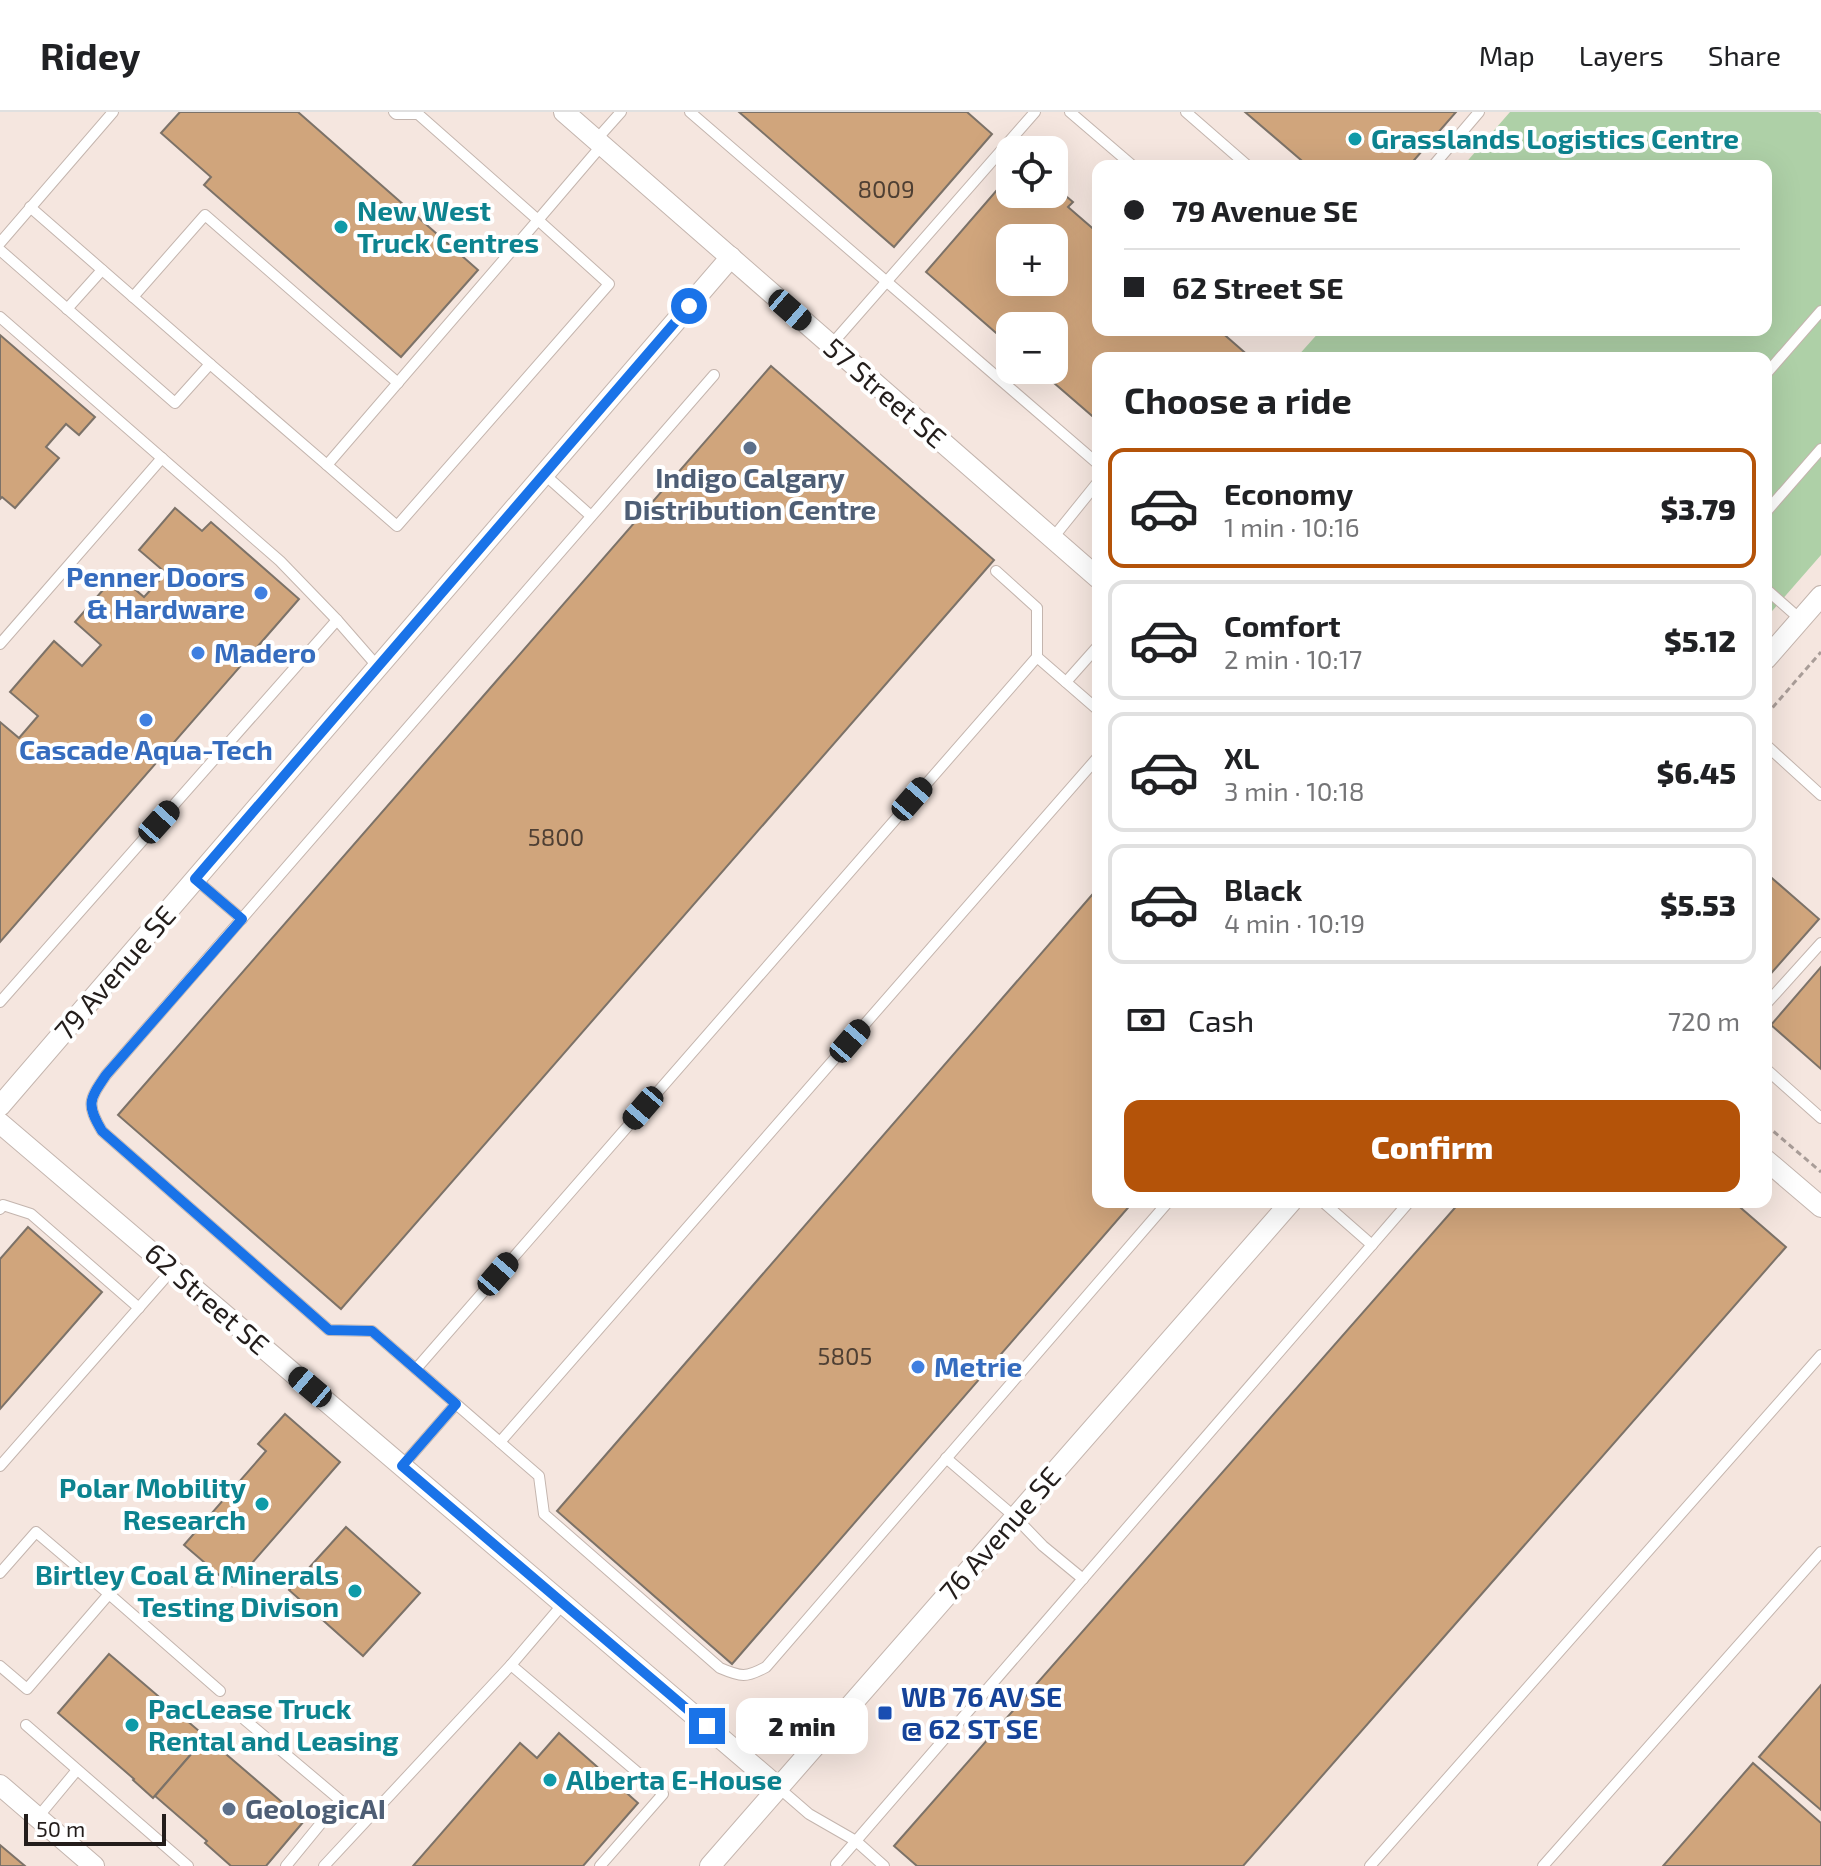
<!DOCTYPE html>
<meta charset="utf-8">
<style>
body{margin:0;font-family:"Exo 2",sans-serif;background:#f2f2f2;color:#202124;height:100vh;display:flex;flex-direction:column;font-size:30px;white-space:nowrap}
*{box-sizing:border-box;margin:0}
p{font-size:26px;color:#757577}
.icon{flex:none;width:44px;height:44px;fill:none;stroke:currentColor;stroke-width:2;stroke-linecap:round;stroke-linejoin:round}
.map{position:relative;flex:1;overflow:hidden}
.side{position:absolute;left:1092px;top:240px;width:680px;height:856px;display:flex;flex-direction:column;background:#fff;border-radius:16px;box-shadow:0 8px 32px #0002}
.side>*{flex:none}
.banner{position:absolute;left:1092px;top:48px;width:680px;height:176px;border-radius:16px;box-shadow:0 8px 32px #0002;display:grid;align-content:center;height:176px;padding:0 32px;background:#fff}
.buttons{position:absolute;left:996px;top:24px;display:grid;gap:16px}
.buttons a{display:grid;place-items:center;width:72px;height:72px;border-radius:16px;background:#fff;box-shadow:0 8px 32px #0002;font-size:40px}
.scale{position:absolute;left:24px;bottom:20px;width:142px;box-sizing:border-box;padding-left:8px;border:4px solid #231d1b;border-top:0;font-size:22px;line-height:28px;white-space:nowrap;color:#231d1b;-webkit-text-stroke:6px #fff;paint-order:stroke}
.end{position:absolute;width:36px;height:36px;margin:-18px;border:10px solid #1a73e8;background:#fff;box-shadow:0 0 0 4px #fff}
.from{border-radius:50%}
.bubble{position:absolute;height:56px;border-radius:16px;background:#fff;box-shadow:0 8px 32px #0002;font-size:26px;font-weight:800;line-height:56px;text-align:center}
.car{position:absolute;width:24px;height:48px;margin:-24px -12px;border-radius:10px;box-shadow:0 0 6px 2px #0007;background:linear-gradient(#222 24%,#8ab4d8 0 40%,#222 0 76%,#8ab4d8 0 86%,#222 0)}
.banner b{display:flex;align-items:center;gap:28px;height:76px;font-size:30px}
.banner b+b{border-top:2px solid #e0e0e0}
.banner i{width:20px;height:20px;background:#202124}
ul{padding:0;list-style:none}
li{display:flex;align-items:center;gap:24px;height:120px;margin:0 16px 12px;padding:0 16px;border:4px solid #e0e0e0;border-radius:16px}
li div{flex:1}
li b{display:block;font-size:30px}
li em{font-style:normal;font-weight:800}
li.active{border-color:#b45309}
li>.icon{width:72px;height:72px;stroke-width:1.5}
h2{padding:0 32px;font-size:36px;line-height:96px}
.pay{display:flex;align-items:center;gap:20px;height:88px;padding:0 32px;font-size:30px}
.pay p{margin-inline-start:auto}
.cta{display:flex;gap:16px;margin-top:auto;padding:16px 32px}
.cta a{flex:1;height:92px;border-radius:16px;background:#b45309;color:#fff;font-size:32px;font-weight:800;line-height:92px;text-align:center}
header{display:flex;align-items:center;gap:48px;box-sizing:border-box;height:112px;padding:0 40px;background:#fff;border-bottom:2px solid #e0e0e0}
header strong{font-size:38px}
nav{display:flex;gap:44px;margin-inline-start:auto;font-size:28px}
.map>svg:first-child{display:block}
</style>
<header>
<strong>Ridey</strong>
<nav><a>Map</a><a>Layers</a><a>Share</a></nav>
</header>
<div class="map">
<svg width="1821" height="1754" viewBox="0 0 1821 1754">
<rect width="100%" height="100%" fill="#f5e6df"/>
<polygon fill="#aed0a7" points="1510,0 1818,0 1821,2 1821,443 1766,506 1766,246 1296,246 1321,218 1766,218 1766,54 1463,54"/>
<g fill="#d0a57c" stroke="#7c7268" stroke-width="2" fill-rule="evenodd">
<polygon points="180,0 298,0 478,158 401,245 204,73 211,65 161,21"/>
<polygon points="739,0 967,0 992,22 894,135"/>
<polygon points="1245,0 1456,0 1409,54 1308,54"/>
<path d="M1010,63v19h44v-8l19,16 -5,5 30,26v97h121l32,28h-153v63l-59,-51h15v-44h-44v19l-84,-73zM1010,126h44v44h-44z"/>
<polygon points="0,223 95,305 79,323 66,312 46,335 59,346 15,396 2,385 0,387"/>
<polygon points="771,254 994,448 341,1197 118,1003"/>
<polygon points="175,396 202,419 211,410 299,487 0,830 0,610 19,626 38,604 10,580 54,529 82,554 101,533 75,510 117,462 144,485 166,461 139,438"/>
<polygon points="1766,761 1819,807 1766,867"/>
<polygon points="1098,776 1098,1090 1133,1090 732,1552 557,1399"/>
<polygon points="1821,855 1821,957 1771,913"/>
<polygon points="1460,1090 1734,1090 1786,1135 1243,1754 917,1754 894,1734"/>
<polygon points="28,1115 102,1180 0,1297 0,1147"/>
<polygon points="285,1302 340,1350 232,1474 184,1433 266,1339 258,1332"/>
<polygon points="346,1415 420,1481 363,1544 289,1478"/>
<polygon points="109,1542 206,1625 153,1686 133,1668 134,1667 58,1601"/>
<polygon points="1821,1573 1821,1698 1759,1645"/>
<polygon points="559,1621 638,1691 583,1754 413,1754 520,1631 537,1646"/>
<polygon points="206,1625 304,1709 266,1754 231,1754 205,1731 207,1729 155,1684"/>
<polygon points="1753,1651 1821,1711 1821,1754 1663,1754"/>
<polygon points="0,1733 25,1754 0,1754"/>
</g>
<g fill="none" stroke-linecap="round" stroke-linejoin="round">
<defs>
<g id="service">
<polyline points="394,0 396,2 418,2 418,0"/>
<polyline points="690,0 1098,352"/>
<polyline points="1070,0 1133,54"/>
<polyline points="1186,0 1248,54"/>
<polyline points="418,2 538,108 602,33"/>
<polyline points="596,28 621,0"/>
<polyline points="1433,54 1479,0"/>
<polygon points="538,108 609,172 397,414 327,353"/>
<polyline points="0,131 113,0"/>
<polyline points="0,138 175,291 210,252 30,95"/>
<polyline points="133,185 205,103 398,271"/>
<polyline points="67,197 102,158"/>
<polyline points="0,205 280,449 337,508 378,555"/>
<polyline points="831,233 1035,0"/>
<polyline points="210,252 327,353"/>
<polyline points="1766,262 1821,199"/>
<path d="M714,263l-608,700c-17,25 -20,29 -4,56l227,199 43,1 167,145 5,38 176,154c21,9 26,10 46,-1l402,-465"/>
<polyline points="544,362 591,404"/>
<polyline points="1766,400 1821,337"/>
<polyline points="1052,427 1098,370"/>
<polyline points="996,459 1037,496 1037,545"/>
<polyline points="1766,477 1800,507"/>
<polyline points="0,532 162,346"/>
<polyline points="1066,570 1098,534"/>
<polyline points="1766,633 1821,683"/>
<polyline points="195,767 242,807"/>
<polyline points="0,890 337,508"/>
<polyline points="1766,892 1821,831"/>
<polyline points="1766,957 1821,1006"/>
<polyline points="1323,1090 1372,1133"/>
<polyline points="0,1097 3,1093 31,1102 139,1196"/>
<polyline points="416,1257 1037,545 1098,598"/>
<polyline points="500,1330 1098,645"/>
<polyline points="946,1346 1015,1405 1043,1434 1083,1467"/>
<polyline points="0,1354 172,1158"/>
<polyline points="402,1354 456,1292"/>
<polyline points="0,1461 36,1420 109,1482"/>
<polyline points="563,1492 511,1553 663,1682 600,1754"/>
<polyline points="0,1554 27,1577 109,1482 220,1579"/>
<polyline points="245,1608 340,1688 286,1754"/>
<polyline points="26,1613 188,1754"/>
<polyline points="779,1676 809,1702 856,1729 884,1754"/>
<polyline points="38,1705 77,1658"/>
<polyline points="836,1752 1409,1090"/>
<polyline points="324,1754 511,1553"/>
<polyline points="1370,1754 1821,1243"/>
<polyline points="1543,1754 1821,1440"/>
</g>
<g id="minor">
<polyline points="564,0 1098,466"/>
<polyline points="1766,547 1821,484"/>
<polyline points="0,994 731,145"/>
<polyline points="0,1011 779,1676"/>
<polyline points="1766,1048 1821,1095"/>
<polyline points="0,1673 94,1754"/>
<polyline points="710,1754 1291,1090"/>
</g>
</defs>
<use href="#service" stroke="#c4b5ae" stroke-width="12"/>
<use href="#minor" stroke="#c4b5ae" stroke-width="22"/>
<g stroke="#a99d98" stroke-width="3" stroke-dasharray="6 4" stroke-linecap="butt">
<polyline points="1766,603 1821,540"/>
<polyline points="1766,1013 1821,1060"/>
</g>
<use href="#service" stroke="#fff" stroke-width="10"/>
<use href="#minor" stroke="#fff" stroke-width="20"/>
</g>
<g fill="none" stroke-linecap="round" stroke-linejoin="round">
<path stroke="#1a73e8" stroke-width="10" d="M689,194l-494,573 47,40 -136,156c-17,25 -20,29 -4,56l227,199 43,1 84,73 -54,62 305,260"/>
</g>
<g fill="#0f9aa8" stroke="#fff" stroke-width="3">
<circle cx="1355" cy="27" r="8"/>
<circle cx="341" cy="115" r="8"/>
<circle cx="262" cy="1392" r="8"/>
<circle cx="355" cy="1479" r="8"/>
<circle cx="132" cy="1613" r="8"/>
<circle cx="550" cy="1668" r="8"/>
</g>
<g fill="#5c6f8a" stroke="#fff" stroke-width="3">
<circle cx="750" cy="336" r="8"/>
<circle cx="229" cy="1697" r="8"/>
</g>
<g fill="#3f7fe0" stroke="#fff" stroke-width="3">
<circle cx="261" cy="481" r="8"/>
<circle cx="198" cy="541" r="8"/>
<circle cx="146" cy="608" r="8"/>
<circle cx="918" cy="1255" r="8"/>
</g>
<rect fill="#1a4fb4" stroke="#fff" stroke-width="3" x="877" y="1593" width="16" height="16" rx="4"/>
<g text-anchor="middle" stroke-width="8" stroke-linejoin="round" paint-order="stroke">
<g font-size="24" fill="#4e3f33">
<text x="886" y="86">8009</text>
<text x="556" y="734">5800</text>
<text x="845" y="1253">5805</text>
</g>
<g font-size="28" font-weight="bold" fill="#0d838f" stroke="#fff" text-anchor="start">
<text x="1371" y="37">Grasslands Logistics Centre</text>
<text x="357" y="109">New West<tspan x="357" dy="32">Truck Centres</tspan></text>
<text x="246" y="1386" text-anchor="end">Polar Mobility<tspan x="246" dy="32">Research</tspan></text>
<text x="339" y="1473" text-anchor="end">Birtley Coal &amp; Minerals<tspan x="339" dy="32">Testing Divison</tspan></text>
<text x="148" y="1607">PacLease Truck<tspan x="148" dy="32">Rental and Leasing</tspan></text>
<text x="566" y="1678">Alberta E-House</text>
</g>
<g font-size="28" fill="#231d1b" stroke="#fff">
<text transform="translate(885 281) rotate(41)" y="10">57 Street SE</text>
<text transform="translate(115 861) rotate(-49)" y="10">79 Avenue SE</text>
<text transform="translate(207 1187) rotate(41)" y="10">62 Street SE</text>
<text transform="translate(1000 1422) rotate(-49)" y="10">76 Avenue SE</text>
</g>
<g font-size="28" font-weight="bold" fill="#4e5e75" stroke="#fff">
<text x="750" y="376">Indigo Calgary<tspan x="750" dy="32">Distribution Centre</tspan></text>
<text x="245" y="1707" text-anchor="start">GeologicAI</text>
</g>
<g font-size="28" font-weight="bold" fill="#366cbe" stroke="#fff" text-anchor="start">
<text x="245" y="475" text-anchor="end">Penner Doors<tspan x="245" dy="32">&amp; Hardware</tspan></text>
<text x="214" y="551">Madero</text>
<text x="146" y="648" text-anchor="middle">Cascade Aqua-Tech</text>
<text x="934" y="1265">Metrie</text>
</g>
<g font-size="28" font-weight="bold" fill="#164399" stroke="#fff" text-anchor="start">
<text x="901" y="1595">WB 76 AV SE<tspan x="901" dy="32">@ 62 ST SE</tspan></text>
</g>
</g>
</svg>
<div class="buttons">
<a><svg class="icon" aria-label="locate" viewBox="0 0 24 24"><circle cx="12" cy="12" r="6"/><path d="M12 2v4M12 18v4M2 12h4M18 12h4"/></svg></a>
<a>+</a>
<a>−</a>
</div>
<div class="scale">50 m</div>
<i class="end from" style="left:689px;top:194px"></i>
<i class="end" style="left:707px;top:1614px"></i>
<div class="bubble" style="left:736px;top:1586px;width:132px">2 min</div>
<i class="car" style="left:790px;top:198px;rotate:131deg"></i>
<i class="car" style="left:912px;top:687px;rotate:41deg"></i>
<i class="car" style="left:159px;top:710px;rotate:42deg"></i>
<i class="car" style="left:850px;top:929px;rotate:41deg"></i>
<i class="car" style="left:643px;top:996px;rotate:221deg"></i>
<i class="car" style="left:498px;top:1162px;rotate:41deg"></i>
<i class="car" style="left:310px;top:1275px;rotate:310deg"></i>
<div class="banner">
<b><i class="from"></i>79 Avenue SE</b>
<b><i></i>62 Street SE</b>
</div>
<section class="side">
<h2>Choose a ride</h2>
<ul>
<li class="active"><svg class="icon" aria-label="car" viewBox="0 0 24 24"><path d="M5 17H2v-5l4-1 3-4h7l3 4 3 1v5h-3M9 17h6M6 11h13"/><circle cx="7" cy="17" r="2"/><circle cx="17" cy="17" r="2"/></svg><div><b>Economy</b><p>1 min · 10:16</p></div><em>$3.79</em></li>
<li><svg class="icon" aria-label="car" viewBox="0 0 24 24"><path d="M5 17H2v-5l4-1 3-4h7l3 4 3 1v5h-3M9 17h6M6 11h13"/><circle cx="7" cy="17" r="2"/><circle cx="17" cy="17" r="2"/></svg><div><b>Comfort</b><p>2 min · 10:17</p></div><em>$5.12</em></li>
<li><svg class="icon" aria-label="car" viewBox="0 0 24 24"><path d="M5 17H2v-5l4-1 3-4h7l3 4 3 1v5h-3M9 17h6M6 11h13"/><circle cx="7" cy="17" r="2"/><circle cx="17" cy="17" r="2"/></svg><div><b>XL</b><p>3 min · 10:18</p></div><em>$6.45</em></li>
<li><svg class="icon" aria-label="car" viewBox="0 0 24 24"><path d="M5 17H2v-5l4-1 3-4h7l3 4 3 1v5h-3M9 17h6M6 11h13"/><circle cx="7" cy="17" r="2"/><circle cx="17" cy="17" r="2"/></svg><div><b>Black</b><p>4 min · 10:19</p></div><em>$5.53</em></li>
</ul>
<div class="pay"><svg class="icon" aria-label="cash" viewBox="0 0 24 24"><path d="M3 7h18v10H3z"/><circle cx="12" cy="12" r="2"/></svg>Cash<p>720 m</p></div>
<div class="cta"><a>Confirm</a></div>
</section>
</div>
